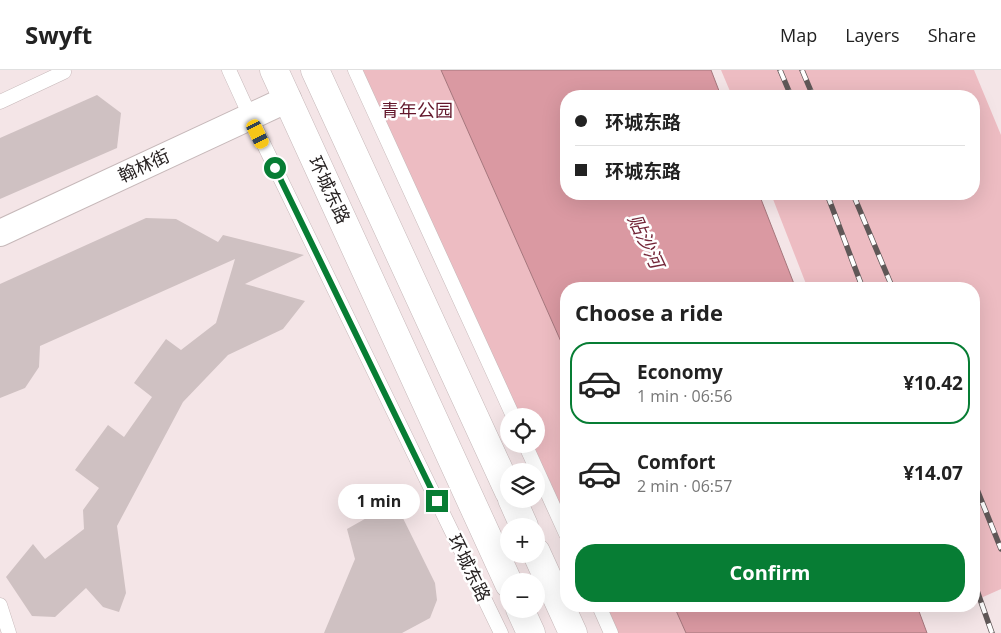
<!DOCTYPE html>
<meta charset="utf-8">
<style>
body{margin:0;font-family:"Open Sans","Noto Sans SC",sans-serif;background:#f2f2f2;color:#222;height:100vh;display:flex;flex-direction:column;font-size:19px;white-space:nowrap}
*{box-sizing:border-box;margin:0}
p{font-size:16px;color:#767676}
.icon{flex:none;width:28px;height:28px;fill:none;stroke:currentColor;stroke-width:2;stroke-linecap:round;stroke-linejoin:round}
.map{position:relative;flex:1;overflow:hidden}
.drawer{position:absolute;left:560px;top:212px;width:420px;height:330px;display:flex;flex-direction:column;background:#fff;border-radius:20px;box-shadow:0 5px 20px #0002}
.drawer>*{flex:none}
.guide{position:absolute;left:560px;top:20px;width:420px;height:110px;border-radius:20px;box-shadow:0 5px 20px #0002;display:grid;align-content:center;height:110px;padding:0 15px;background:#fff}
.buttons{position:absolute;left:500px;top:338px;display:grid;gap:10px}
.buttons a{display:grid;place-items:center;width:45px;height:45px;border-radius:50%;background:#fff;box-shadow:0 5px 20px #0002;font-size:25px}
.end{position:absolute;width:22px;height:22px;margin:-11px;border:6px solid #077d34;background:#fff;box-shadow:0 0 0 2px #fff}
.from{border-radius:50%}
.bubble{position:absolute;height:35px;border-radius:18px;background:#fff;box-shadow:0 5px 20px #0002;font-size:16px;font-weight:700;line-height:35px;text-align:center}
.car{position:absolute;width:15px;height:30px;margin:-15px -8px;border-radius:6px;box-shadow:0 0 4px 1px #0007;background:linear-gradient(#f5c518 24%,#345 0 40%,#f5c518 0 76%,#345 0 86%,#f5c518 0)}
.guide b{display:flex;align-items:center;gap:18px;height:48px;font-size:19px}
.guide b+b{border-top:1px solid #e0e0e0}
.guide i{width:12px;height:12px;background:#222}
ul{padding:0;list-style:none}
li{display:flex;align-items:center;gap:15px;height:82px;margin:0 10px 8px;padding:0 5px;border:2px solid transparent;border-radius:20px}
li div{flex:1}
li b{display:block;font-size:19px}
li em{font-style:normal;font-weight:700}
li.current{border-color:#077d34}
li>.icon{width:45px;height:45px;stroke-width:1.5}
h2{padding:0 15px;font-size:22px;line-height:60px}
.cta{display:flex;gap:10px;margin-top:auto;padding:10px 15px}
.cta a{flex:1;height:58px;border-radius:20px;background:#077d34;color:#fff;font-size:20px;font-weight:700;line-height:58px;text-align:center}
header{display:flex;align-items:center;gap:30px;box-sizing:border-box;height:70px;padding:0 25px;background:#fff;border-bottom:1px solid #e0e0e0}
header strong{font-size:24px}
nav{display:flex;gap:28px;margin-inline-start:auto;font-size:18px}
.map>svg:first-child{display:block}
</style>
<header>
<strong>Swyft</strong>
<nav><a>Map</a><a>Layers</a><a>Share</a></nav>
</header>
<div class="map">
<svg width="1001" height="563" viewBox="0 0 1001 563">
<rect width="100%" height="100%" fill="#f4e5e7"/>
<g fill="#edbcc2">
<polygon points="356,0 441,0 566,283 566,462 526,374 536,374 536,346 513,346"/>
<polygon points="721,0 974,0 1001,65 1001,519 974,531 974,219 808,219 771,124 974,124 974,26 732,26"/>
<polygon points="600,536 674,536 686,563 612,563"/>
</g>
<g fill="#da99a2" stroke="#a5767c">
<polygon points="441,0 711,0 721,26 566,26 566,124 759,124 796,219 566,219 566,283"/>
<polygon points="674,536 917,536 927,563 686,563"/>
</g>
<g fill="#cfc1c2">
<polygon points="97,25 121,43 117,78 0,129 0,68"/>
<polygon points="146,148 176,149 218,172 223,165 304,185 245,214 305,231 283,259 228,285 183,332 117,456 126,523 119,542 103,537 86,518 55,547 32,546 6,507 33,474 45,489 84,459 83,440 99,418 75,400 108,355 124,367 152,327 134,313 166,269 181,280 216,253 235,189 40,276 39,297 25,318 0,328 0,214"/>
<polygon points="395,432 435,513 437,530 430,548 402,563 324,563 355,489 347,459"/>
</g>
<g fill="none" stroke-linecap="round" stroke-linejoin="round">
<defs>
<g id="service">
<polyline points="229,0 250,46 501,563"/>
<polyline points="355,0 513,346"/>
<polyline points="0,32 64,2 63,0"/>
<polyline points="525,374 566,464"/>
<polyline points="0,535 9,563"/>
<polyline points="599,536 611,563"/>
</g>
<polyline id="minor" points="0,163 288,29"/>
<g id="primary">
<polyline points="274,0 509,514"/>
<polyline points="315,0 509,422"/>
<polyline points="512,429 524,456"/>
<polyline points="536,482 573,563"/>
<polyline points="520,539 531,563"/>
</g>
</defs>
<use href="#service" stroke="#c6b8b9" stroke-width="15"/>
<use href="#minor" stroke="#c6b8b9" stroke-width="28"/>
<use href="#primary" stroke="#c6b8b9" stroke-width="29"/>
<use href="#service" stroke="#fff" stroke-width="14"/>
<use href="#minor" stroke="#fff" stroke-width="26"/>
<use href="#primary" stroke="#fff" stroke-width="28"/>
<defs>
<g id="rail">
<polyline points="780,0 791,26"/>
<polyline points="802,0 813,26"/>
<polyline points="827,124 863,219"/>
<polyline points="853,124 893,219"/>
<polyline points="974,412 1001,479"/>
<polyline points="974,512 992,563"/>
</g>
</defs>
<use href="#rail" stroke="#605858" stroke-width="5.5"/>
<use href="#rail" stroke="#fff" stroke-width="4" stroke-dasharray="11" stroke-linecap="butt"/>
</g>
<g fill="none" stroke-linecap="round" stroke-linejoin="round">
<polyline stroke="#077d34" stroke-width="6" points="275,98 437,431"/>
</g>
<g text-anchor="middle" stroke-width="5" stroke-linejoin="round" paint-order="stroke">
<g font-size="18" fill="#63172b" stroke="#fff">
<text x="417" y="47">青年公园</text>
</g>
<g font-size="18" fill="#282323" stroke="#fff">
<text transform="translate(144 96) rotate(-25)" y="6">翰林街</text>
<text transform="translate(329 120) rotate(65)" y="6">环城东路</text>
<text transform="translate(469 498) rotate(64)" y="6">环城东路</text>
</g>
<g font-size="19" font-style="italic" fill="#742739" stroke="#fff">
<text transform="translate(646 171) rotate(65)" y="7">贴沙河</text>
</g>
</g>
</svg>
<div class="buttons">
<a><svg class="icon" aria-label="locate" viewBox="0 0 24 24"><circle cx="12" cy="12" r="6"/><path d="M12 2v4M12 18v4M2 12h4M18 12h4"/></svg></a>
<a><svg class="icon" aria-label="layers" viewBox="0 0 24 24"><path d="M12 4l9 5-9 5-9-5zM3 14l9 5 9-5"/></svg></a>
<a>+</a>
<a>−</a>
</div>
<i class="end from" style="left:275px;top:98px"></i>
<i class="end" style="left:437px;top:431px"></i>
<div class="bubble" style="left:338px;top:414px;width:82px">1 min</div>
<i class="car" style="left:258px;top:64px;rotate:154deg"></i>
<div class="guide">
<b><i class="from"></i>环城东路</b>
<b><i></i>环城东路</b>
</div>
<section class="drawer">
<h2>Choose a ride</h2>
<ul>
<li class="current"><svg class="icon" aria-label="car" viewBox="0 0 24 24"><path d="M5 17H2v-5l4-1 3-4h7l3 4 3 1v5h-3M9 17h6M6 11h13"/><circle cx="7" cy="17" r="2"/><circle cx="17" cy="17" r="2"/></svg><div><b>Economy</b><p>1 min · 06:56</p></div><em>¥10.42</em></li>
<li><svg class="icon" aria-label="car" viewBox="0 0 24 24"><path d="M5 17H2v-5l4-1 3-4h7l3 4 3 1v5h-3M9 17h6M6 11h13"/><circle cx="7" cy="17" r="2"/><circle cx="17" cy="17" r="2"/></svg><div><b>Comfort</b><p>2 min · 06:57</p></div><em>¥14.07</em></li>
</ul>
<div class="cta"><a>Confirm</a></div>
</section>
</div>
